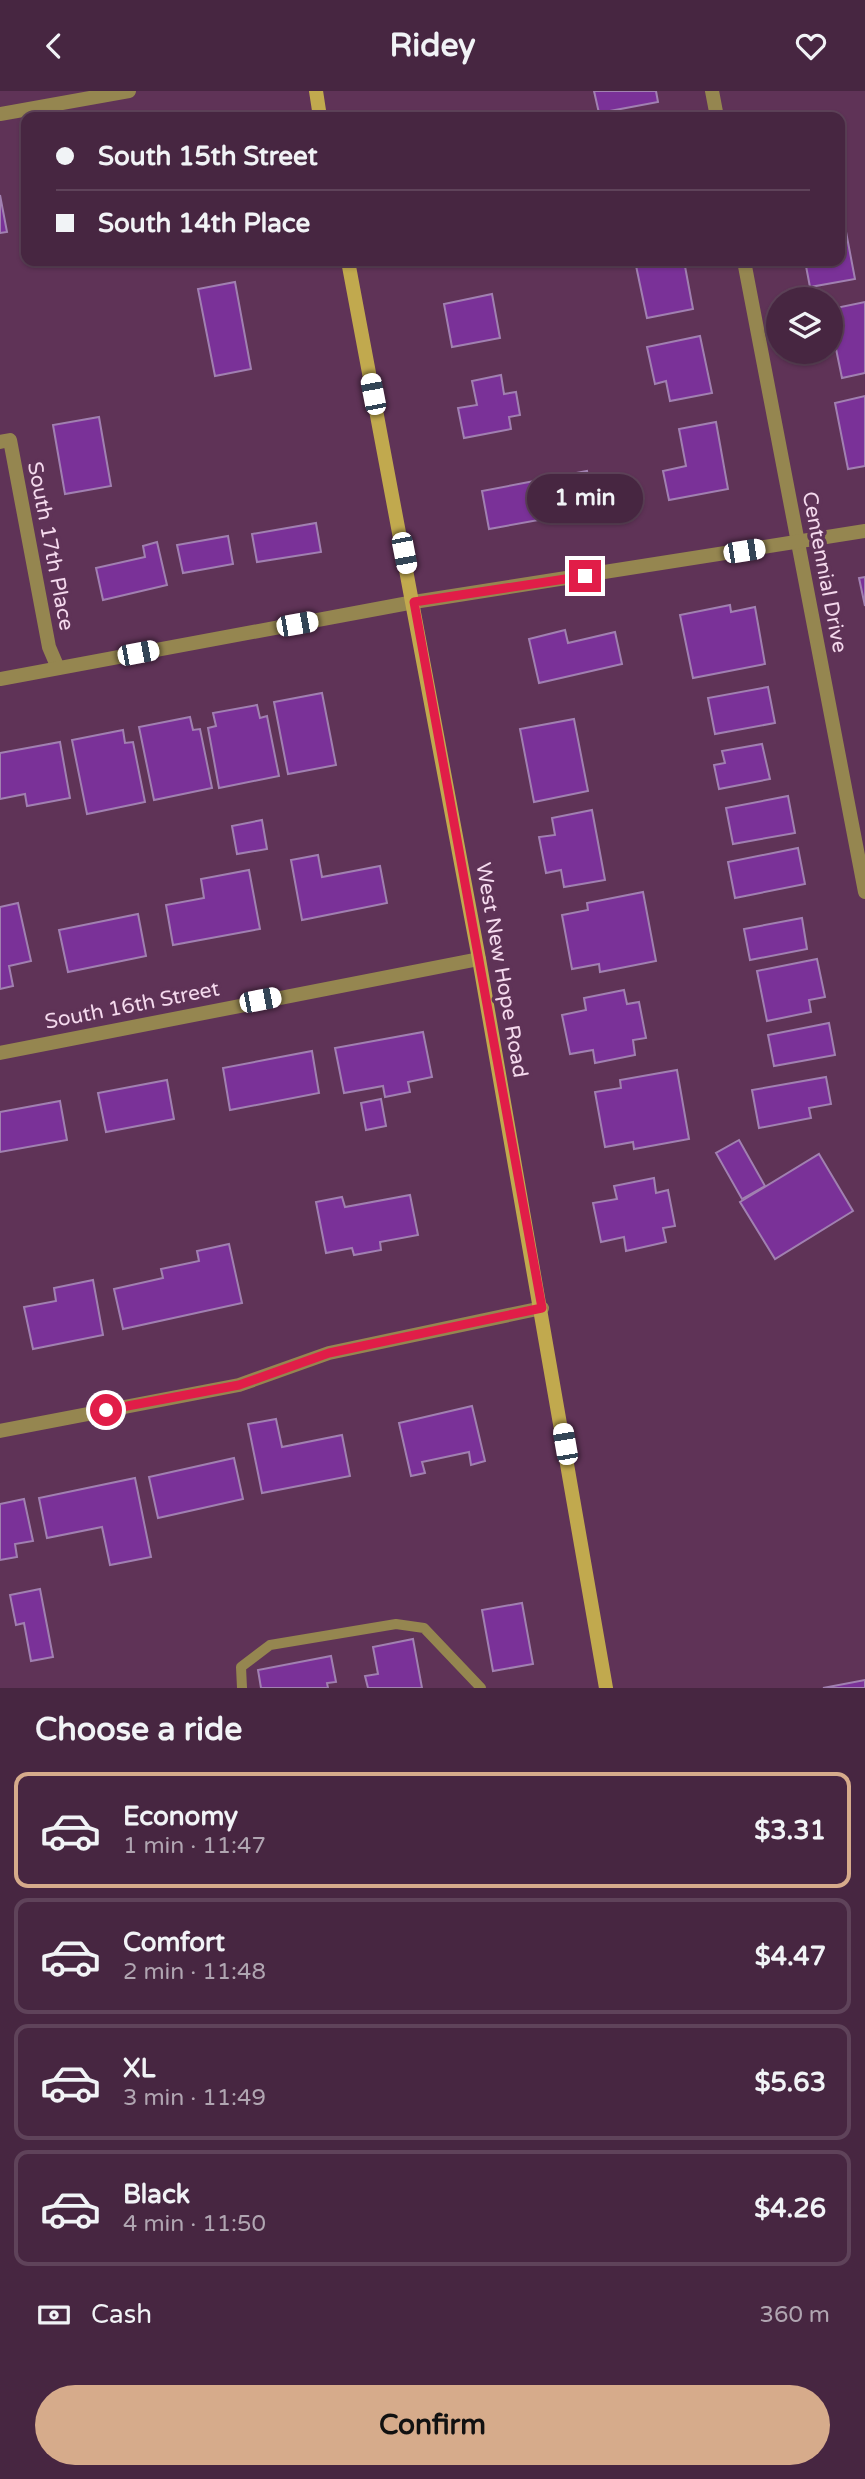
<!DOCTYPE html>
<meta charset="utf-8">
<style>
body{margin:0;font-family:"Varela Round",sans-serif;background:#51324c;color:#f1f3f6;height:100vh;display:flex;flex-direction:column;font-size:26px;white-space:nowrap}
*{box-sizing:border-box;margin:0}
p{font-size:23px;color:#b0a5b1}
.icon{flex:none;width:38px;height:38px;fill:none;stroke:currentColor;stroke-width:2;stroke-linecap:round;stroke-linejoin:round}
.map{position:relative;height:1597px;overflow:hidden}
.side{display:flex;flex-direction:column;background:#472641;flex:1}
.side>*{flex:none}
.guide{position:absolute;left:21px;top:21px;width:824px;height:154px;border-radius:14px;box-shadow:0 2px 5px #0004,0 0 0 2px #5f435a;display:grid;align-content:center;height:154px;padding:0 35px;background:#472641}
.buttons{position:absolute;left:766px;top:196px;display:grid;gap:14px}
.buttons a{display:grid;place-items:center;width:77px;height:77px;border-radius:50%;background:#472641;box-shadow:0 2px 5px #0004,0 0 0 2px #5f435a;font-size:35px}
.end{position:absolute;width:32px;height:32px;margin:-16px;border:9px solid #e11d48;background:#fff;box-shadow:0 0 0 4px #fff}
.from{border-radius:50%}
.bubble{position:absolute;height:49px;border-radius:24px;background:#472641;box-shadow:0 2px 5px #0004,0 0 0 2px #5f435a;font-size:23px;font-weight:700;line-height:49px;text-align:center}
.car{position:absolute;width:21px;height:42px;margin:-21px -10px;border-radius:9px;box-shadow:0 0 5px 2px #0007;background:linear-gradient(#fff 24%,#345 0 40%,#fff 0 76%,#345 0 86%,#fff 0)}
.guide b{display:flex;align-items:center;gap:24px;height:66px;font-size:26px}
.guide b+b{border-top:2px solid #5f435a}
.guide i{width:18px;height:18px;background:#f1f3f6}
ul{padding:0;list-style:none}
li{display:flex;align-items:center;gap:21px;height:116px;margin:0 14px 10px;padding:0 21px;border:4px solid #5f435a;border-radius:14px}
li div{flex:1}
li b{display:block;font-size:26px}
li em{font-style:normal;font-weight:700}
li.current{border-color:#d6ab8b}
li>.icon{width:63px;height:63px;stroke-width:1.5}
h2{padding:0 35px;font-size:32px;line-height:84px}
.pay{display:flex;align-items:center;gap:18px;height:77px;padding:0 35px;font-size:26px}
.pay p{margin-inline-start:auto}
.action{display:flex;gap:14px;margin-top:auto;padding:14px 35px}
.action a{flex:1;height:80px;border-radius:42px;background:#d6ab8b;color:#111;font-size:28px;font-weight:700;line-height:80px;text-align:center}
header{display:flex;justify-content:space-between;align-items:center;height:91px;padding:0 35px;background:#472641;font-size:32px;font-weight:700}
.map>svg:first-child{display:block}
</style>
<header><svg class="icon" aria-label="back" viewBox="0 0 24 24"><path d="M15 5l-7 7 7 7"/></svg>Ridey<svg class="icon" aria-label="heart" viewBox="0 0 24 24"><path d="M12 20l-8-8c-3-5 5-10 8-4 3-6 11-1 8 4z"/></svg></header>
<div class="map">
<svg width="865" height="1597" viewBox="0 0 865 1597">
<rect width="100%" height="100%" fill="#5f3357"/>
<g fill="#7a3198" stroke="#a180b1" stroke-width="2">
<polygon points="594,0 656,0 658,11 599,22"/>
<polygon points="0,104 7,141 0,142"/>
<polygon points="840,125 843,125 855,188 810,196 805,170 840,170"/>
<polygon points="635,170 684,170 693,218 647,227"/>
<polygon points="235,191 251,278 215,285 198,198"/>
<polygon points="492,203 500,247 452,256 444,213"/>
<polygon points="865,211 865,282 842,287 835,253 831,253 831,218"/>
<polygon points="700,245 712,302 670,310 666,290 655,293 647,256"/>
<polygon points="501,284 504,303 516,301 520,324 509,326 511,338 464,347 458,317 477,314 472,290"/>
<polygon points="865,305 865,375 848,378 835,312"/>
<polygon points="99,326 111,395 65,403 53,334"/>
<polygon points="716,331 728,398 669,409 663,380 686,375 679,338"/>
<polygon points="587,380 594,419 489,438 482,400"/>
<polygon points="316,432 321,461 257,471 252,443"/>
<polygon points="228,445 233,473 183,482 177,454"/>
<polygon points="157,451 167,494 103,509 96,477 145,466 143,455"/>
<polygon points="865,486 865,515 859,487"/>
<polygon points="730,514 731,521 755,516 765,573 693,587 680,524"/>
<polygon points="565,539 568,552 615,541 622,573 539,592 529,548"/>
<polygon points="768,596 775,632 715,643 708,607"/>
<polygon points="322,602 336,674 288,683 274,611"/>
<polygon points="257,614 260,627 267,625 279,685 219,697 208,637 216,635 213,622"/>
<polygon points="190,626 193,639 200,638 212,697 154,709 139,636"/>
<polygon points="574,628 588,700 534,711 520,638"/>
<polygon points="123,639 125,652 133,651 145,711 87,723 72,649"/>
<polygon points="60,651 70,707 27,715 25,703 0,708 0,662"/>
<polygon points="762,653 770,688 719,698 714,674 725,672 722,660"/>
<polygon points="788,705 795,742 733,753 726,717"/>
<polygon points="592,719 605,789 564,796 561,779 546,782 539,746 555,744 552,727"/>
<polygon points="262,729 267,758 237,763 232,735"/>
<polygon points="798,757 805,793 735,807 728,771"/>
<polygon points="318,764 322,786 380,775 387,812 302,829 291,769"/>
<polygon points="249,779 260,838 173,854 166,814 204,807 201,788"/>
<polygon points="643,801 656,870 600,881 599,873 572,878 562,824 588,819 587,812"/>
<polygon points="18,812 31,870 9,875 13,895 0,898 0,816"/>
<polygon points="138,823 146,865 68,881 59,839"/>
<polygon points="802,827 807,858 750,869 744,838"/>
<polygon points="817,868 825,906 809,909 811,921 767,930 757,880"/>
<polygon points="624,899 627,913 639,911 646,947 633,949 635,964 595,972 593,959 570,963 562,924 586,919 584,907"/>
<polygon points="829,932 835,964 774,975 768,944"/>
<polygon points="423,941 432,986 408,991 410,1001 385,1006 383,995 344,1002 335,957"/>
<polygon points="312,960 319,1002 230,1019 223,977"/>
<polygon points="677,979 689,1048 634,1058 633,1051 605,1056 595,1001 621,997 620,989"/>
<polygon points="826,986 831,1013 809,1017 811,1027 759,1037 752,999"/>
<polygon points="167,989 174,1028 106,1041 98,1002"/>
<polygon points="381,1008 386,1035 366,1039 361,1012"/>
<polygon points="60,1010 67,1049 0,1061 0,1021"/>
<polygon points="739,1049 765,1095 742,1108 716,1062"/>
<polygon points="819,1063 853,1120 775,1168 740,1111"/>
<polygon points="654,1087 656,1102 668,1099 675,1135 663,1137 666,1151 626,1160 624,1146 601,1151 593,1112 617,1108 614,1095"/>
<polygon points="410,1104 418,1144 380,1151 381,1159 354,1164 352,1157 326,1162 316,1111 342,1106 345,1116"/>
<polygon points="229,1153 242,1212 123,1238 114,1198 163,1187 161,1178 199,1170 197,1160"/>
<polygon points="93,1189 103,1244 33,1258 24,1216 56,1210 54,1197"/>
<polygon points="472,1315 485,1370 471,1374 469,1361 422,1371 425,1382 411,1385 399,1332"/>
<polygon points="276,1328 282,1356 342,1344 350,1385 262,1402 248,1333"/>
<polygon points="234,1367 243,1408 158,1427 149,1386"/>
<polygon points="135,1387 151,1466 110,1474 102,1436 47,1447 39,1407"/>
<polygon points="24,1408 33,1450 15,1453 17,1466 0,1469 0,1413"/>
<polygon points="40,1498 53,1566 31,1570 24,1532 16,1534 10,1504"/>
<polygon points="522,1512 533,1573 493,1580 482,1519"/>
<polygon points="413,1548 422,1597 368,1597 365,1585 378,1583 373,1556"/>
<polygon points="331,1565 336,1591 327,1592 328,1597 261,1597 258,1579"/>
<polygon points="865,1589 865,1597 823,1597"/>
</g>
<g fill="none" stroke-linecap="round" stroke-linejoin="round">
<polyline stroke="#958650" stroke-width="10" points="242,1597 241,1576 270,1554 396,1533 424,1537 481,1597"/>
<g stroke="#958650" stroke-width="14">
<polyline points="712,0 717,26"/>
<polyline points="0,23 129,0"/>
<polyline points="744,170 865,801"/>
<polyline points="0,351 10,349 49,556 58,577"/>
<polyline points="0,588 414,511 865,440"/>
<polyline points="0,962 479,868"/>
<polyline points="0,1340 239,1294 329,1262 542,1217"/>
</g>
<g stroke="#c1a94e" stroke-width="14">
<polyline points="316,0 320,26"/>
<polyline points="348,170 479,868 606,1597"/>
</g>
</g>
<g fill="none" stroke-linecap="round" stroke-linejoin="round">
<polyline stroke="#e11d48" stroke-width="9" points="106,1319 239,1294 329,1262 542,1217 414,511 585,485"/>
</g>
<g text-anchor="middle" stroke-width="7" stroke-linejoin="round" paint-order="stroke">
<g font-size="21" fill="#f4d9ed" stroke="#5f3357">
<text transform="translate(51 455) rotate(79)" y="7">South 17th Place</text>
<text transform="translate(825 481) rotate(79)" y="7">Centennial Drive</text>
<text transform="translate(502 879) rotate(80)" y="7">West New Hope Road</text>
<text transform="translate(132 914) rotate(-11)" y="7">South 16th Street</text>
</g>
</g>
</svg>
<div class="buttons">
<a><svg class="icon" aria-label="layers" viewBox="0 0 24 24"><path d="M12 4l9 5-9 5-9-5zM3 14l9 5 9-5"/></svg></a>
</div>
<i class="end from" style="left:106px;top:1319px"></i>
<i class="end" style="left:585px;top:485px"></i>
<div class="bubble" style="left:527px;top:383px;width:116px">1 min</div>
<i class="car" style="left:373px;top:303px;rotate:349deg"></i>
<i class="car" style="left:744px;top:460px;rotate:81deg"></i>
<i class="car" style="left:404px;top:462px;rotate:169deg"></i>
<i class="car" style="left:297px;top:533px;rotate:80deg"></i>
<i class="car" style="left:138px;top:562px;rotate:79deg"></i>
<i class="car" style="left:260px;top:909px;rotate:79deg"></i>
<i class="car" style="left:565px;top:1353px;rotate:350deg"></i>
<div class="guide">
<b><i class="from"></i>South 15th Street</b>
<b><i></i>South 14th Place</b>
</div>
</div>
<section class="side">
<h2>Choose a ride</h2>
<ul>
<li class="current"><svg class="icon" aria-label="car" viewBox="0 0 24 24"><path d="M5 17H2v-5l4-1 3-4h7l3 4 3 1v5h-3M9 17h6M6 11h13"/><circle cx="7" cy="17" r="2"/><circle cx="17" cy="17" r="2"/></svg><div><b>Economy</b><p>1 min · 11:47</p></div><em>$3.31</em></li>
<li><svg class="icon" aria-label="car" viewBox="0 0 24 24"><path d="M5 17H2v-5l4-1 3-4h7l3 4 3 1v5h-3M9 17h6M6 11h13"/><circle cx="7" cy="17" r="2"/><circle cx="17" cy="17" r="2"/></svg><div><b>Comfort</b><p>2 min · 11:48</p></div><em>$4.47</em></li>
<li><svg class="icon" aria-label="car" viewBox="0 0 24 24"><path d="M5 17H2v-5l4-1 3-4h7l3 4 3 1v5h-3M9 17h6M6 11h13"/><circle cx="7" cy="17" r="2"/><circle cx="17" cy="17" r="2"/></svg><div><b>XL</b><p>3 min · 11:49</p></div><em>$5.63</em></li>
<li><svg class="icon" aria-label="car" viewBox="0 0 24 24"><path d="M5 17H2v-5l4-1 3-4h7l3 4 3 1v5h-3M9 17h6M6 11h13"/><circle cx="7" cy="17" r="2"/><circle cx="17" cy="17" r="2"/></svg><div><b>Black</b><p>4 min · 11:50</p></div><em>$4.26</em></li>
</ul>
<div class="pay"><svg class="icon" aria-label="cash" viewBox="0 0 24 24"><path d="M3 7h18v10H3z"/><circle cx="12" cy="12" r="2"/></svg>Cash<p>360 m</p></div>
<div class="action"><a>Confirm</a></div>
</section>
